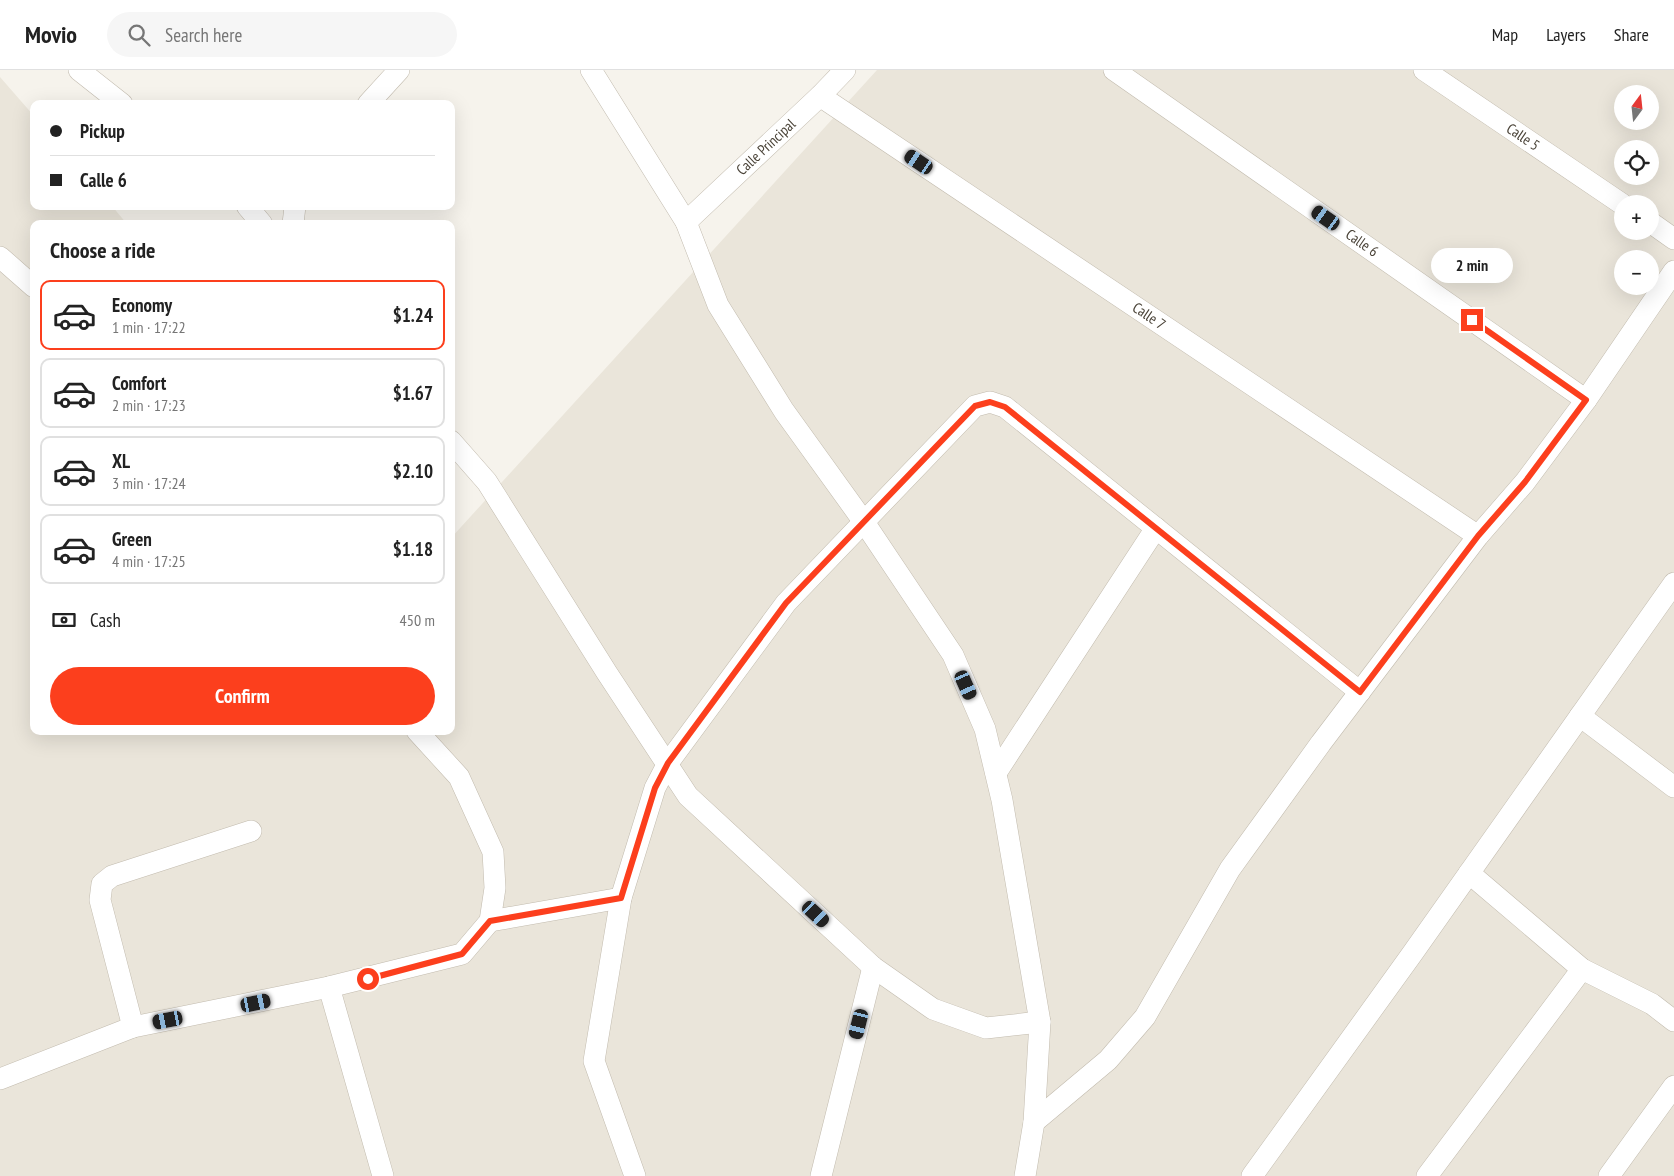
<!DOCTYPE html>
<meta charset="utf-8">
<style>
body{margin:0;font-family:"PT Sans Narrow",sans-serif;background:#f6f6f6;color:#222;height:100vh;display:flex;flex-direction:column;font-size:19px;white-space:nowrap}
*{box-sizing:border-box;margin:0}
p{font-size:16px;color:#767676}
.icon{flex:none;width:28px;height:28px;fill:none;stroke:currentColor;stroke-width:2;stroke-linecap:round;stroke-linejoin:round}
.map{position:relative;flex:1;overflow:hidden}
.panel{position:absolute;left:30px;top:150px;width:425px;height:515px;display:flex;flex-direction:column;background:#fff;border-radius:10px;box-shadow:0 5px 20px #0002}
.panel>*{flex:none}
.banner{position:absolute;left:30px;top:30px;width:425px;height:110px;border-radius:10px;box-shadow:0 5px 20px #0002;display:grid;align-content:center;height:110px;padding:0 20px;background:#fff}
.needle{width:32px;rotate:15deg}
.controls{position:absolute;left:1614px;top:15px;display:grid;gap:10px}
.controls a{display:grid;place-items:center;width:45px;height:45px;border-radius:50%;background:#fff;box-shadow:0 5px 20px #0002;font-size:25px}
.end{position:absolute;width:22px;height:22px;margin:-11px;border:6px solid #fc3f1d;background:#fff;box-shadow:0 0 0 2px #fff}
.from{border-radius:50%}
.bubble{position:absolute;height:35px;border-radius:18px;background:#fff;box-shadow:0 5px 20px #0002;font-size:16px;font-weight:700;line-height:35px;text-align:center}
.car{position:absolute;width:15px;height:30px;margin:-15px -8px;border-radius:6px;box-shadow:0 0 4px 1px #0007;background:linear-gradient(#222 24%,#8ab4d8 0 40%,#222 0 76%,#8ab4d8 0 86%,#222 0)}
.banner b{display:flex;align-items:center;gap:18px;height:48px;font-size:19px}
.banner b+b{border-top:1px solid #e0e0e0}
.banner i{width:12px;height:12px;background:#222}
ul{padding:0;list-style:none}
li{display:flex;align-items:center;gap:15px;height:70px;margin:0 10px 8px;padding:0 10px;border:2px solid #e0e0e0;border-radius:10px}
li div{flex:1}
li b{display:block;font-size:19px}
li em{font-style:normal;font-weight:700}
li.on{border-color:#fc3f1d}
li>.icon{width:45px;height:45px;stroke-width:1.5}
h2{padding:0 20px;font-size:22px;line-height:60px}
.pay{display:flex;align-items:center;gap:12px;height:55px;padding:0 20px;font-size:19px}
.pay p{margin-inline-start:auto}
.primary-button{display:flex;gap:10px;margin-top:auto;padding:10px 20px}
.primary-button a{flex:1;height:58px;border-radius:30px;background:#fc3f1d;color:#fff;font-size:20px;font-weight:700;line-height:58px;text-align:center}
header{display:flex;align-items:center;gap:30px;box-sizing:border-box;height:70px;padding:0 25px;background:#fff;border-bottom:1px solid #e0e0e0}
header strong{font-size:24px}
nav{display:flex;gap:28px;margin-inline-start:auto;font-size:18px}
.search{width:350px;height:45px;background:#f6f6f6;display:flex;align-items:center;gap:12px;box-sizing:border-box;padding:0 18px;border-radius:28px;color:#767676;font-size:19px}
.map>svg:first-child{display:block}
</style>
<header>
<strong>Movio</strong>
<div class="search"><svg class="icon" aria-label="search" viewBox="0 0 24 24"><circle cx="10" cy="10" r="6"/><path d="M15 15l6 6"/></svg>Search here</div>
<nav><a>Map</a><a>Layers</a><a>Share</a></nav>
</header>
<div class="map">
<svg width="1674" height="1106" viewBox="0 0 1674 1106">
<rect width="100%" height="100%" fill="#f6f3ec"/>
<path fill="#eae5da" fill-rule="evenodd" d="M877,0h797v1106h-1674v-1099l34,39v90h78l15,18h-93v507h417v-193zM1622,24h28v27h-28zM1622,79h28v27h-28zM1622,134h28v27h-28zM1622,189h28v27h-28z"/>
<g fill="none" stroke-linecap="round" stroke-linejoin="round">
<defs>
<g id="street">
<polyline points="79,0 122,34"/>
<polyline points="591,0 686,152 718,235 784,341 864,452 953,585 985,659 1002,730 1040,952 1034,1052 1025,1106"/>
<polyline points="1114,0 1586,330"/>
<polyline points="1424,0 1622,134"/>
<polyline points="820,26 1478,466"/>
<polyline points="368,34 399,0"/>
<polyline points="247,136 262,154"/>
<polyline points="686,152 820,26 845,0"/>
<polyline points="1650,152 1674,169"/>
<polyline points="293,154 295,136"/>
<polyline points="0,187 34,217"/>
<polyline points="451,371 487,412 607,603 688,726 873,897 933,939 986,958 1040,952"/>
<polyline points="1580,646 1674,717"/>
<polyline points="996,703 1156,458"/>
<polyline points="1469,803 1582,899 1652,934 1674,951"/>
<polyline points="490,851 621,828"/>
<polyline points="329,917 383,1106"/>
<polyline points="133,957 100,830 102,814 112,806 251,761"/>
<polyline points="0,1009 133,957 329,917 462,884 490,851 495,818 493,782 459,707 417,661"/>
<polyline points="1034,1052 1108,990 1145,947 1230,799 1321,673 1478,466 1525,412 1586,330 1674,201"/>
<polyline points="635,1106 594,991 621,828 655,718 668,693 786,533 975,336 990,332 1005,337 1360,622"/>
<polyline points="821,1106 873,897"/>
<polyline points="1252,1106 1412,884 1674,513"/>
<polyline points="1427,1106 1582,899"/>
<polyline points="1609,1106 1674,1016"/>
</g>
</defs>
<use href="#street" stroke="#c2bbae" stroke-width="22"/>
<use href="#street" stroke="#fff" stroke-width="21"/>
</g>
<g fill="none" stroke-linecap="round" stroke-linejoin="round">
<polyline stroke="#fc3f1d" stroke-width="6" points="368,909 462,884 490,851 621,828 655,718 668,693 786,533 975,336 990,332 1005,337 1360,622 1478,466 1525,412 1586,330 1472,250"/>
</g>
<g text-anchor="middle" stroke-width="4" stroke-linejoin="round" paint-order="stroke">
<g font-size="15" fill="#4b4439" stroke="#fff">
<text transform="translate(1523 67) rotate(34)" y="5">Calle 5</text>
<text transform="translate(766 77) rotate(-43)" y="5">Calle Principal</text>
<text transform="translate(1362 173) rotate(35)" y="5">Calle 6</text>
<text transform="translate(1149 246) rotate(34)" y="5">Calle 7</text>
</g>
</g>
</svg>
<div class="controls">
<a><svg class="needle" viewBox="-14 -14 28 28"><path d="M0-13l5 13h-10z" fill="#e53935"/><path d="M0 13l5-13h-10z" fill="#767676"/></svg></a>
<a><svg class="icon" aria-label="locate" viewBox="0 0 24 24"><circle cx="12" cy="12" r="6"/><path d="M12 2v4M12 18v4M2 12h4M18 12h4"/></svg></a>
<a>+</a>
<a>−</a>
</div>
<i class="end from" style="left:368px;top:909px"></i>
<i class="end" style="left:1472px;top:250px"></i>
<div class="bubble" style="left:1431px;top:178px;width:82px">2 min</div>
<i class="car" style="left:919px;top:92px;rotate:304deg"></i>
<i class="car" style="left:1326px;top:148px;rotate:305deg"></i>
<i class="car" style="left:966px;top:615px;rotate:156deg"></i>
<i class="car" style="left:816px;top:844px;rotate:133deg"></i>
<i class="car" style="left:256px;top:933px;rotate:78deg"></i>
<i class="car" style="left:168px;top:950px;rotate:259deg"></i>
<i class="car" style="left:859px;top:954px;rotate:194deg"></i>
<div class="banner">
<b><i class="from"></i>Pickup</b>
<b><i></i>Calle 6</b>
</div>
<section class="panel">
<h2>Choose a ride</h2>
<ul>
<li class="on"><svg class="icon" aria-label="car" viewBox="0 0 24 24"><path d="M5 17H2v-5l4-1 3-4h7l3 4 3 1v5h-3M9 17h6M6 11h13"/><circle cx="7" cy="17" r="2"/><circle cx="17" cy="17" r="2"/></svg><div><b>Economy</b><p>1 min · 17:22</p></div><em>$1.24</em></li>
<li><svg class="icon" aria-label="car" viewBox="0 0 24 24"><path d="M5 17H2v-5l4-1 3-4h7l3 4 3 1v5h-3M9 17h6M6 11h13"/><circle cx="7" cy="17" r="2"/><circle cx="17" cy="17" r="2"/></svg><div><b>Comfort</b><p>2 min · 17:23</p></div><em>$1.67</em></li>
<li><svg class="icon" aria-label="car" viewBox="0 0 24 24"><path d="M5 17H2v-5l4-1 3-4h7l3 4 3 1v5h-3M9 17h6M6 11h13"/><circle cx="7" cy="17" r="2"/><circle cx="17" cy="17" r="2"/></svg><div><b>XL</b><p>3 min · 17:24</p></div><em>$2.10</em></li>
<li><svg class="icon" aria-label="car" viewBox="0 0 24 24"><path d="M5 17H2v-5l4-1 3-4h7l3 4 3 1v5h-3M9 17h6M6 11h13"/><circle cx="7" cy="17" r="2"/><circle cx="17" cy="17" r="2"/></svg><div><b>Green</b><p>4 min · 17:25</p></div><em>$1.18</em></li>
</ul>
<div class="pay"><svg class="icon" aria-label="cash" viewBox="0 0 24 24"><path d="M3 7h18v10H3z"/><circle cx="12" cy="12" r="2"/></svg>Cash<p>450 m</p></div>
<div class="primary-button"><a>Confirm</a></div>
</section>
</div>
